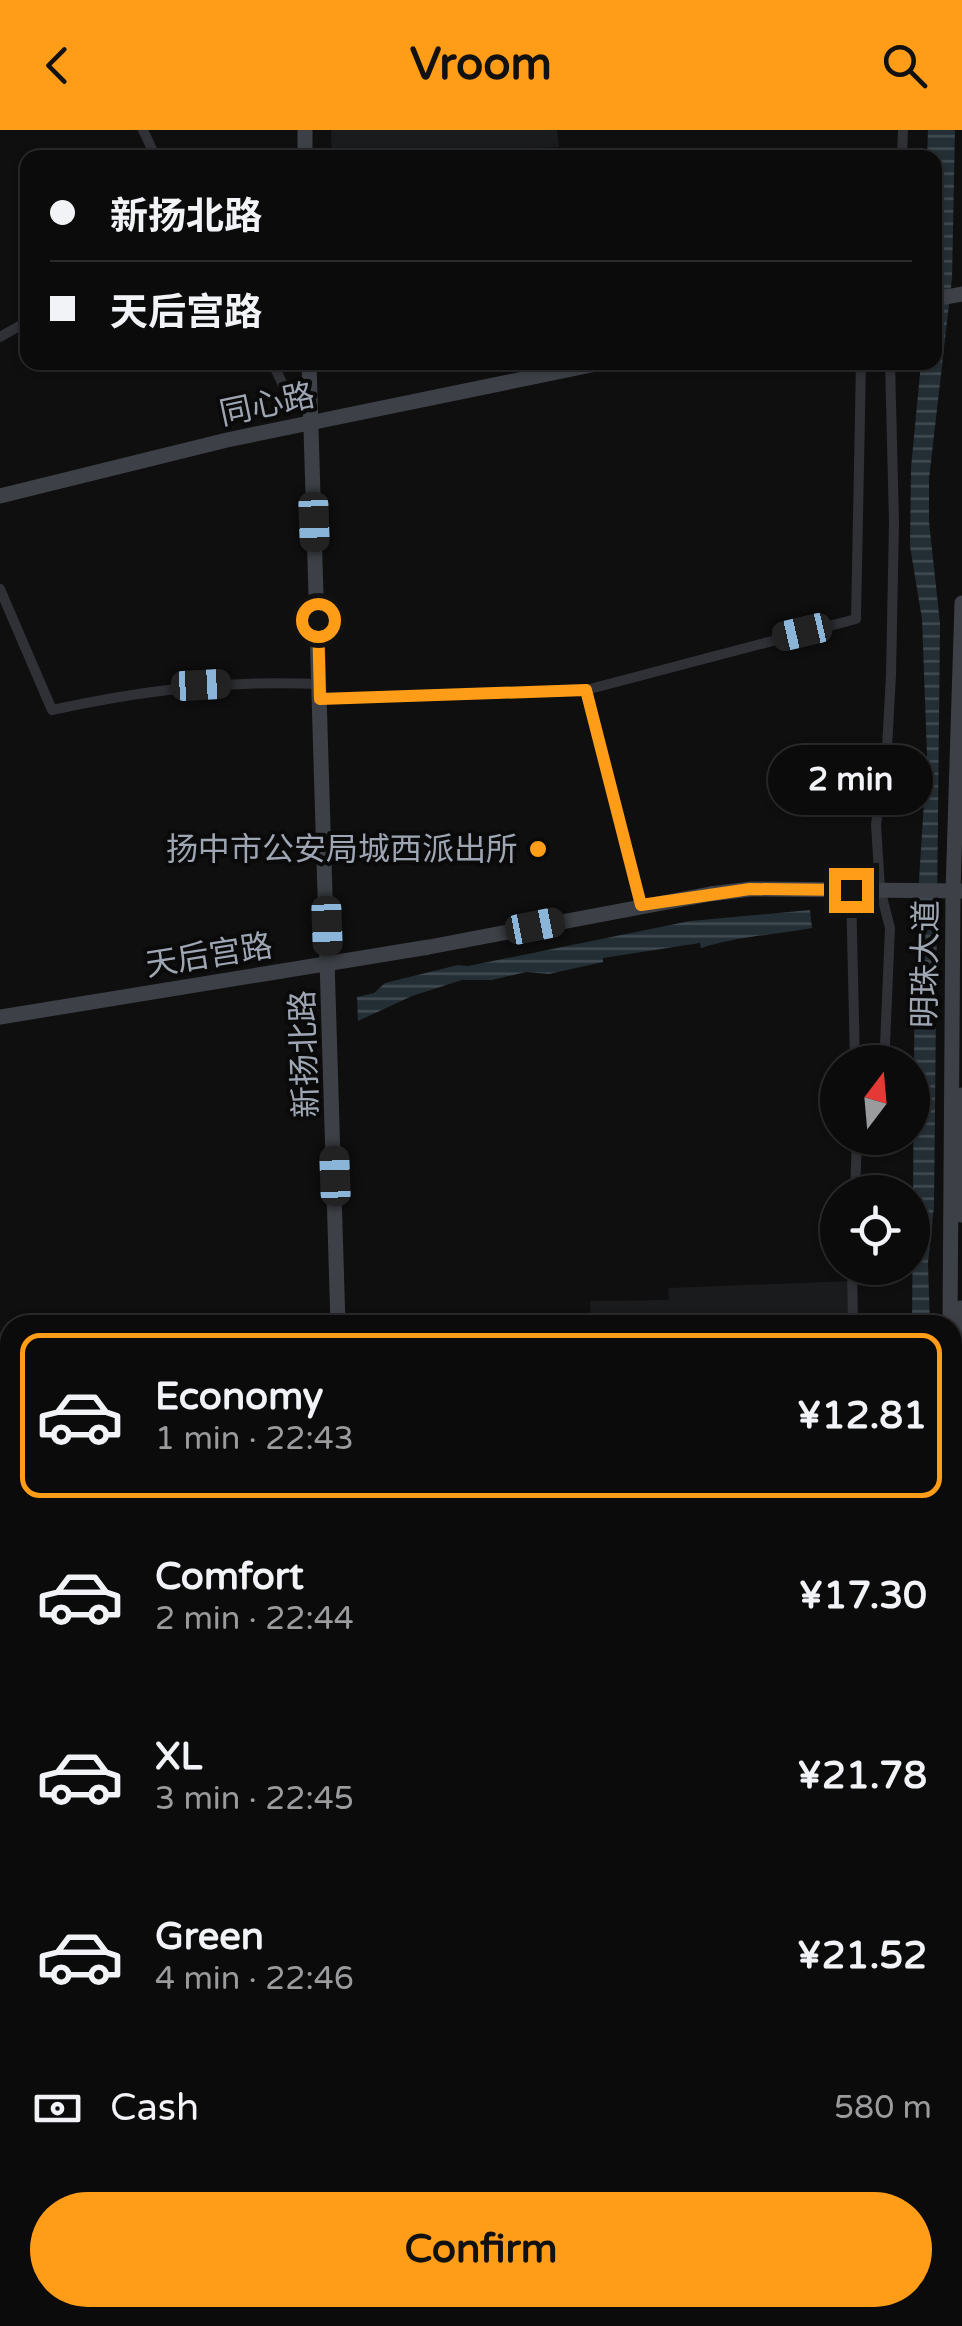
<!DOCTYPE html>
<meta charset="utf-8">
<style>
body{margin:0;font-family:"Varela Round","Noto Sans SC",sans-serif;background:#141415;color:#f1f3f6;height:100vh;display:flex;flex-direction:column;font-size:38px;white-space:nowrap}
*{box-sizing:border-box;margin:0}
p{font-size:32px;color:#9a9b9d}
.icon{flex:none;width:55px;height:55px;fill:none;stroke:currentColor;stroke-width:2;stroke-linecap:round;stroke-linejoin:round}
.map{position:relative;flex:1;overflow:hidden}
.details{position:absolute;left:0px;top:1185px;width:962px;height:1012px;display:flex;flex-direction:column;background:#0b0b0c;border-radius:30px 30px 0 0;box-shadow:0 2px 8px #0004,0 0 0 2px #2b2b2d}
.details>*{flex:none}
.top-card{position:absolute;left:20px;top:20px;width:922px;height:220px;border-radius:20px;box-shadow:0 2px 8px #0004,0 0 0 2px #2b2b2d;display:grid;align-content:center;height:220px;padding:0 30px;background:#0b0b0c}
.needle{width:65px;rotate:16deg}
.controls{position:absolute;left:820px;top:915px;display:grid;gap:20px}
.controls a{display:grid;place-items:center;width:110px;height:110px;border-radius:50%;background:#0b0b0c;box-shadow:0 2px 8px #0004,0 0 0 2px #2b2b2d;font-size:50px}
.end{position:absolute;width:45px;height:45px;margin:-22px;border:12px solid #ff9d18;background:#111;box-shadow:0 0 0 5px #111}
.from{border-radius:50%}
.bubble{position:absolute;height:70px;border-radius:35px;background:#0b0b0c;box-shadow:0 2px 8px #0004,0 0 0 2px #2b2b2d;font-size:32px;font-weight:700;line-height:70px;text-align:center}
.car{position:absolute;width:30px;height:60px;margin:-30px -15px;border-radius:12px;box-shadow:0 0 8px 2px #0007;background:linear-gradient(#222 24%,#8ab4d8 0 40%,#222 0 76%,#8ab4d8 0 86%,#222 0)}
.top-card b{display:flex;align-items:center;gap:35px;height:95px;font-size:38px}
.top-card b+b{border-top:2px solid #2b2b2d}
.top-card i{width:25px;height:25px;background:#f1f3f6}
ul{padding:18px 0 0;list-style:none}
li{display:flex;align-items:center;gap:30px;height:165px;margin:0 20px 15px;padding:0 10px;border:5px solid transparent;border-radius:20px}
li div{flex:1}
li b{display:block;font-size:38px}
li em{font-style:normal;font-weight:700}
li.selected{border-color:#ff9d18}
li>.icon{width:90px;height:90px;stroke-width:1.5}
.pay{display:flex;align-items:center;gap:25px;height:110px;padding:0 30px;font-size:38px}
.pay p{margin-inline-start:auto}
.primary-button{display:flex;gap:20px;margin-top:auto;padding:20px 30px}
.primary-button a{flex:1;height:115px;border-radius:60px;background:#ff9d18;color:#111;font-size:40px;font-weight:700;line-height:115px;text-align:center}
header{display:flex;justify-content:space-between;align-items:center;height:130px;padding:0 30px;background:#ff9d18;color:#111;font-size:45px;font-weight:700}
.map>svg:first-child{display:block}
</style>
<header><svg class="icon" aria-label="back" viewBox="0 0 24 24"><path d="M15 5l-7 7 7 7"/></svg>Vroom<svg class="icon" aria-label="search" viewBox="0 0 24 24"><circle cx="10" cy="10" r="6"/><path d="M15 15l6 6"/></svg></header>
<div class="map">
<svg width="962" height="2196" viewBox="0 0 962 2196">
<defs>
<pattern id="water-rules" width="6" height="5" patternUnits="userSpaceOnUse" patternTransform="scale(2.5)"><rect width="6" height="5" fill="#242f35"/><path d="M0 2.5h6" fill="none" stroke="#404a50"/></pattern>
</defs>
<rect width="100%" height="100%" fill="#0f0f10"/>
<g fill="#1a1b1d">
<polygon points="331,0 557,0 559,17 507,19 462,28 332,27"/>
<polygon points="851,1151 850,1195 591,1195 590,1171 669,1170 668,1158"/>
<rect x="0" y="1531" width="10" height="362"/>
</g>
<g fill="url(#water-rules)">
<polygon points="928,0 955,0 952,148 929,349 929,392 940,493 934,1076 928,1133 930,1195 912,1195 915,813 927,625 922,489 910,416 911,338 921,233 935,232 935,28 927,27"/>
<path d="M810,780l2,18c-38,7 -72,8 -111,20l-1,-5 -97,15v4l-54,12 -23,-2 -34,8h-30l-50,16 -54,25 -1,-24 17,-4 11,-10 73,-18 10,1 222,-45z"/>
<polygon points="953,1781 962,1952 962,2196 942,2196 943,2188 952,2188"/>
</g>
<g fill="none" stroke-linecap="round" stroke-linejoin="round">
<g stroke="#2f3136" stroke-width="10">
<polyline points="143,0 156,28"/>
<polyline points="902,28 903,0"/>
<polyline points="0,207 28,191"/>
<polyline points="272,232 286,261 310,272"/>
<path d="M0,459l52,121c93,-20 173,-30 268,-26"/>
<polyline points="586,560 641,775"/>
<polyline points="320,569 586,560 856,489 861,232"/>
<polyline points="851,760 855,932"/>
<polyline points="885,915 890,798 880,759 876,694 886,636 891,545 894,392 890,232"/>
<polyline points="855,1062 857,1008"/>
<polyline points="852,1138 853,1195"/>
</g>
<g stroke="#3d4046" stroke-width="15">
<polyline points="305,0 305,28"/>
<polyline points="935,169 962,164"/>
<polyline points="309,232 338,1195"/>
<polyline points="0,366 227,310 606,232"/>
<polyline points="0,887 429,817 710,764 751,759 962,761"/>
<polyline points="961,1085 962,965"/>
<polyline points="961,1178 962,1439"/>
<polyline points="950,1195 953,761 962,473"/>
<polyline points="0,1430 10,1430"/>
<polyline points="952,1437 962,1628"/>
<polyline points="952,1899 962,1899"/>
<polyline points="0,1914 10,1913"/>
<polyline points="339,2196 340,2188"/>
</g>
</g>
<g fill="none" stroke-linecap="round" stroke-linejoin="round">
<polyline stroke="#ff9d18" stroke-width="12" points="318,490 320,569 586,560 641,775 750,759 851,760"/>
</g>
<circle fill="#ff9d18" stroke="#0a0a0b" stroke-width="4" cx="538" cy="719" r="10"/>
<g text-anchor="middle" stroke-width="8" stroke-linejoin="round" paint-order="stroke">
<g font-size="32" fill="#9ea6b3" stroke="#0a0a0b">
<text transform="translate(267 274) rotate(-12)" y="11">同心路</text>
<text transform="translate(209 825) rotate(-9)" y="11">天后宫路</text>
<text transform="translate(925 834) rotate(-89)" y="11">明珠大道</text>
<text transform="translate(304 924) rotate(-92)" y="11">新扬北路</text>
</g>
<g font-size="32" fill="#9ea6b3" stroke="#0a0a0b" text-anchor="end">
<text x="518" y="730">扬中市公安局城西派出所</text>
</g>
</g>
</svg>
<div class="controls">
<a><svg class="needle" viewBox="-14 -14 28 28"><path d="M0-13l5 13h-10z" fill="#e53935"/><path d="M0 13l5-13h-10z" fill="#9a9b9d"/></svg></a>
<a><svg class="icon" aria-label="locate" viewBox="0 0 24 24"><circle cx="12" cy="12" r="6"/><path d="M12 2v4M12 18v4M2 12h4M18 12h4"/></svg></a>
</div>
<i class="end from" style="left:318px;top:490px"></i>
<i class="end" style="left:851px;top:760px"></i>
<div class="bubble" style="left:768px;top:615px;width:165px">2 min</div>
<i class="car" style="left:314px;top:392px;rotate:178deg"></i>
<i class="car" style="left:802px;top:502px;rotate:257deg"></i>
<i class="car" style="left:201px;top:555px;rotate:87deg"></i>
<i class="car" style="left:327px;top:796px;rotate:178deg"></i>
<i class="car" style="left:535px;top:796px;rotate:79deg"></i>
<i class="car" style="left:335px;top:1046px;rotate:358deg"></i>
<div class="top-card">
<b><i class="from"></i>新扬北路</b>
<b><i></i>天后宫路</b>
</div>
<section class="details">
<ul>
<li class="selected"><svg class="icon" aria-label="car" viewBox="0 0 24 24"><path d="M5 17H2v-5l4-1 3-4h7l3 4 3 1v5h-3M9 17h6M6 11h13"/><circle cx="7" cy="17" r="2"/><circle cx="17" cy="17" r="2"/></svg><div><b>Economy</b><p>1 min · 22:43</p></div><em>¥12.81</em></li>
<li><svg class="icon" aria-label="car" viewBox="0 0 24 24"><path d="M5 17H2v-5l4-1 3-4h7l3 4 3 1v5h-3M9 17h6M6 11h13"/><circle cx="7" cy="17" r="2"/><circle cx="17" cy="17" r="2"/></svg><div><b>Comfort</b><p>2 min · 22:44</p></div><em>¥17.30</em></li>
<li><svg class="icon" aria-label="car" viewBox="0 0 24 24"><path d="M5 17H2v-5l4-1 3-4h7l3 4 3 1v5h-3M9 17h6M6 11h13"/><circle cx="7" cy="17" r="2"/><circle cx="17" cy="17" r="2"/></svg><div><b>XL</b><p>3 min · 22:45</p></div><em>¥21.78</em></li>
<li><svg class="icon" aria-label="car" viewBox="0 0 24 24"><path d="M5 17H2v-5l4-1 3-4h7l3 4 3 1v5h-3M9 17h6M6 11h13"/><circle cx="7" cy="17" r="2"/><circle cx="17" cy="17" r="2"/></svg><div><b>Green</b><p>4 min · 22:46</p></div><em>¥21.52</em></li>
</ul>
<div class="pay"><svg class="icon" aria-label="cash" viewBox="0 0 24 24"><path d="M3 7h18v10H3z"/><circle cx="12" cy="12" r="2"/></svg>Cash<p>580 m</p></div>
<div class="primary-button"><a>Confirm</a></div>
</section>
</div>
